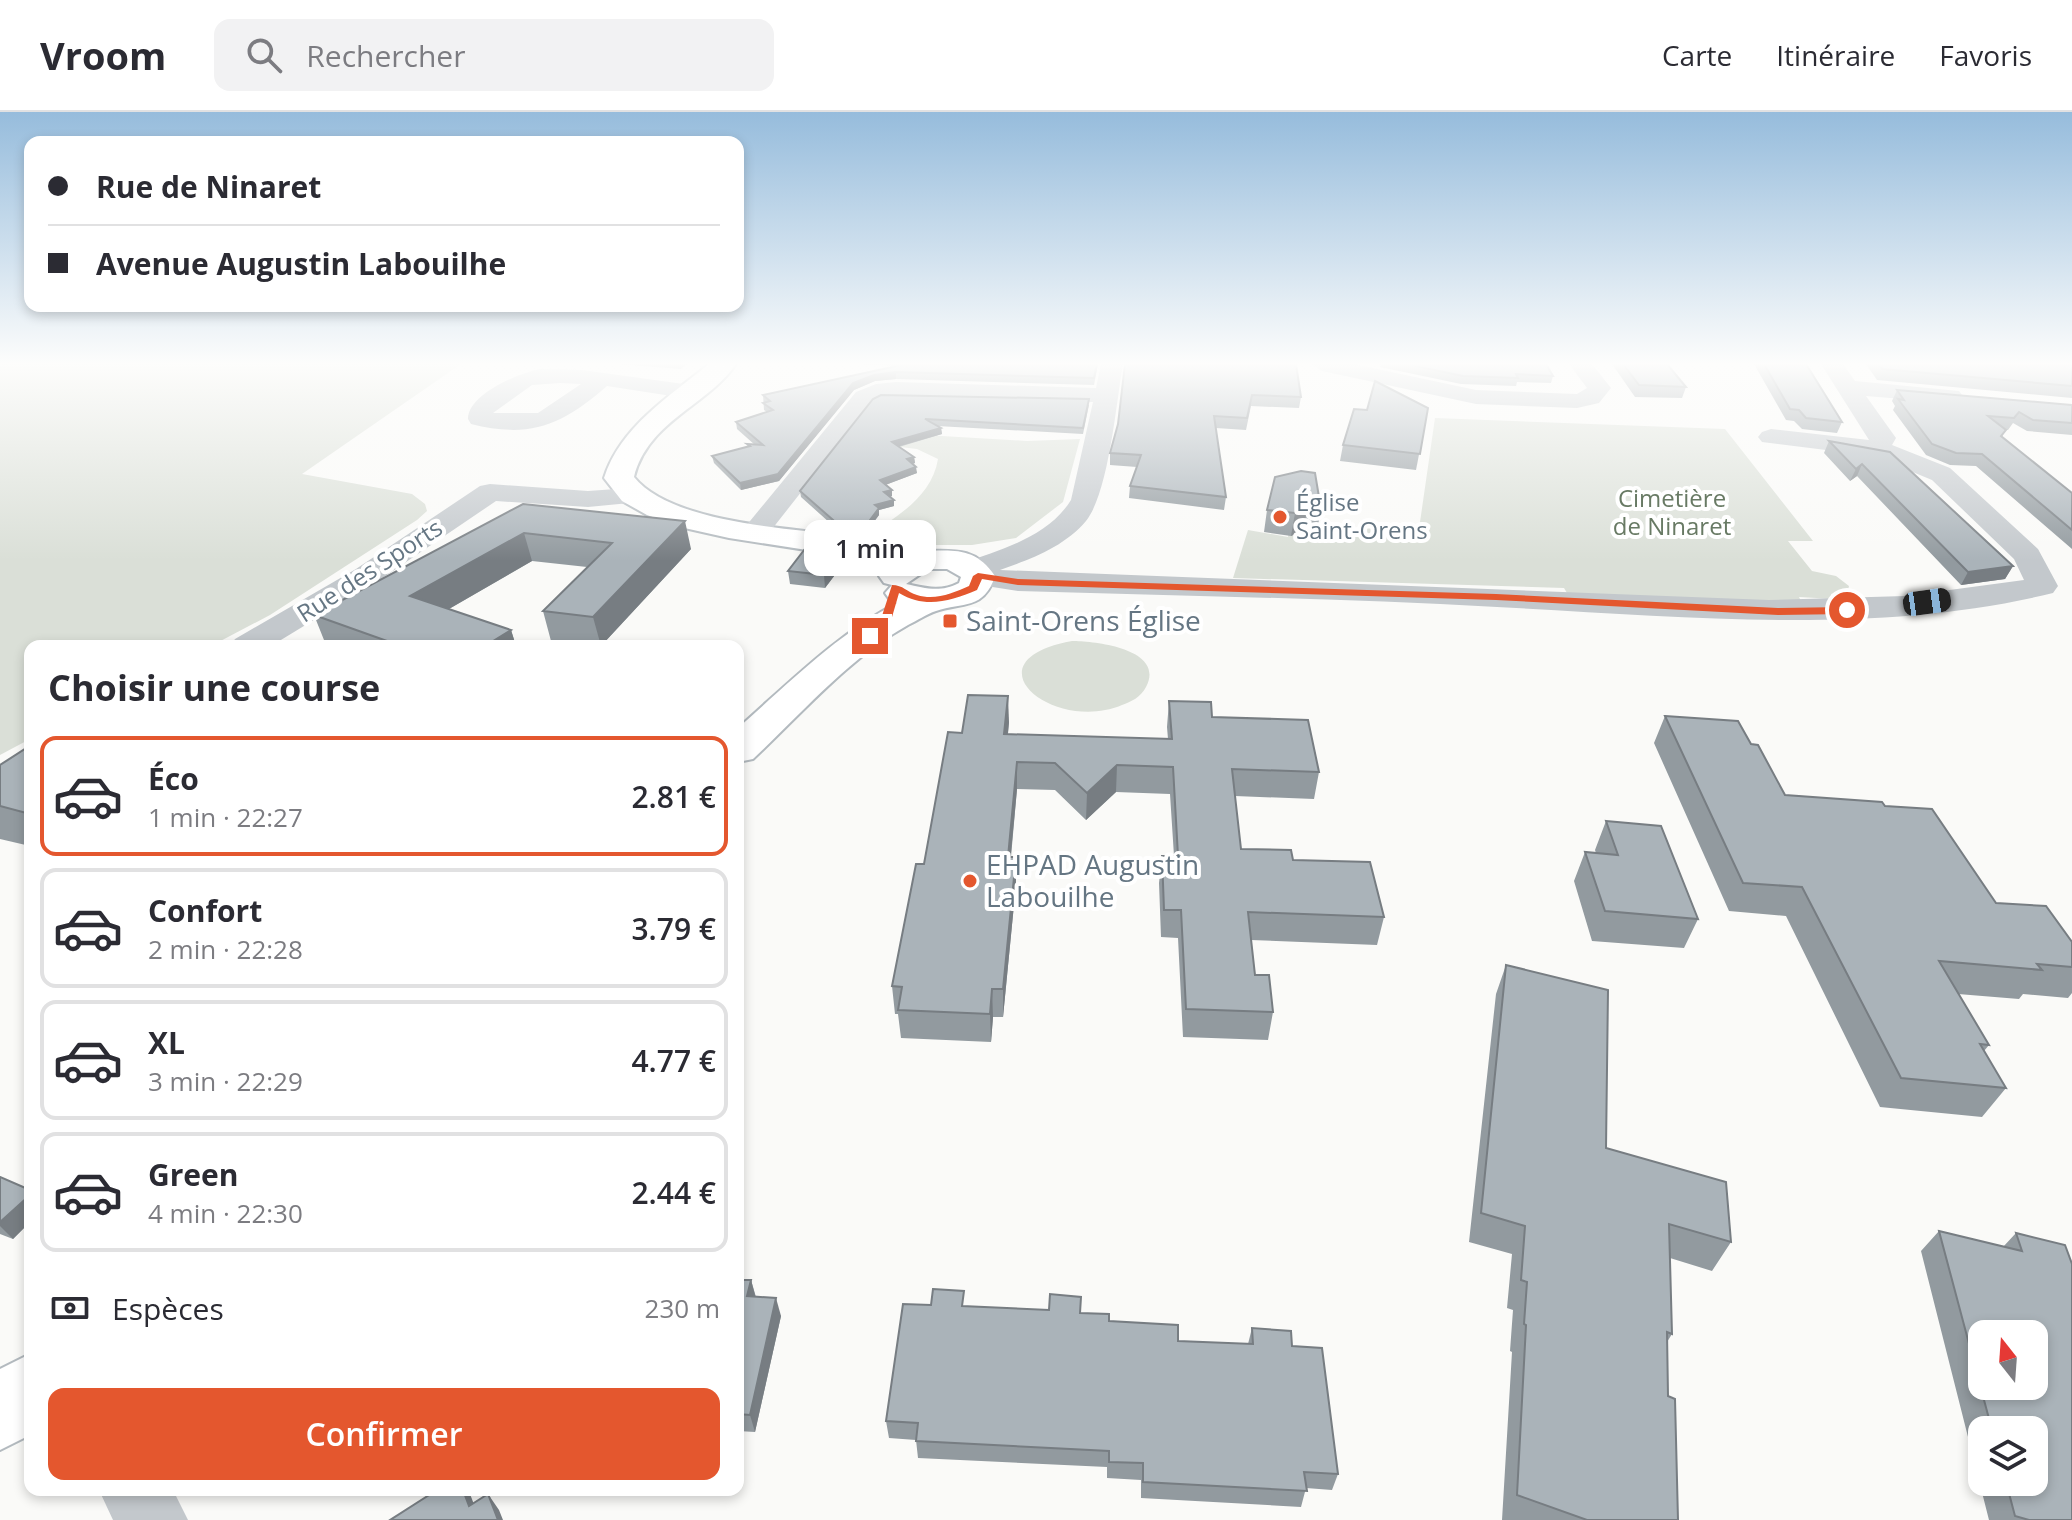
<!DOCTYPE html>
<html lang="fr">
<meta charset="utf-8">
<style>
body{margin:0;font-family:"Open Sans",sans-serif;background:#f2f2f3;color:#2b2b33;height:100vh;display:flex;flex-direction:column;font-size:30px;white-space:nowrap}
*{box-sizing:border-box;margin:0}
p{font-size:26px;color:#7c7c81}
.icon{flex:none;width:44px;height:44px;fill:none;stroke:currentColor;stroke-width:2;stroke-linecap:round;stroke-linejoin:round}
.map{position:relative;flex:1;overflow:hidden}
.sheet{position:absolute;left:24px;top:528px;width:720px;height:856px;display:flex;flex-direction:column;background:#fff;border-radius:16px;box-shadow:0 4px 12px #0003}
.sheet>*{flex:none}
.top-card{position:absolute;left:24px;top:24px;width:720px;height:176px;border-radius:16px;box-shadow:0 4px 12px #0003;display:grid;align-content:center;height:176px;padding:0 24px;background:#fff}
.needle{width:52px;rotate:343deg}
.tools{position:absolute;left:1968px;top:1208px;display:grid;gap:16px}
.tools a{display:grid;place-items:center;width:80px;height:80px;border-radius:16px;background:#fff;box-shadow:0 4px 12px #0003;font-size:40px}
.end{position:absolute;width:36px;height:36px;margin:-18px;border:10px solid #e4572e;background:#fff;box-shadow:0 0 0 4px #fff}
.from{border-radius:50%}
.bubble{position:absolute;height:56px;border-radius:16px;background:#fff;box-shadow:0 4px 12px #0003;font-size:26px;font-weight:600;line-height:56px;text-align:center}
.car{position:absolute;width:24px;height:48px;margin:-24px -12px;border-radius:10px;box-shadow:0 0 6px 2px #0007;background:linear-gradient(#222 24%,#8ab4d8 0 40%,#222 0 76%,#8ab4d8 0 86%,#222 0)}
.top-card b{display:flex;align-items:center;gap:28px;height:76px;font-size:30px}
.top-card b+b{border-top:2px solid #e1e1e2}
.top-card i{width:20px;height:20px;background:#2b2b33}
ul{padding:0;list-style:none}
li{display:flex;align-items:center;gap:24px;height:120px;margin:0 16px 12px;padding:0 8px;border:4px solid #e1e1e2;border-radius:16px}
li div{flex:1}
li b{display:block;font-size:30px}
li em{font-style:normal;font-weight:600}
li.active{border-color:#e4572e}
li>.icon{width:72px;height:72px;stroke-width:1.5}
h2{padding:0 24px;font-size:36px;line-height:96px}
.pay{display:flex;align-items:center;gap:20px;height:88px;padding:0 24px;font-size:30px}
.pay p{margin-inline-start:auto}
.button{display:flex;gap:16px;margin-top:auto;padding:16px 24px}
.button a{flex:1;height:92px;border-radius:16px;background:#e4572e;color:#fff;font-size:32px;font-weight:600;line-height:92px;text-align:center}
header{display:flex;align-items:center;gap:48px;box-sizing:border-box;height:112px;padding:0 40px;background:#fff;border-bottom:2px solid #e1e1e2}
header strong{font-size:38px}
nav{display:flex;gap:44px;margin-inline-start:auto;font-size:28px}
.search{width:560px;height:72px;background:#f2f2f3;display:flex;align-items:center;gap:20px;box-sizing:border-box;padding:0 28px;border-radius:16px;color:#7c7c81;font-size:30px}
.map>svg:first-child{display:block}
</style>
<header>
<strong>Vroom</strong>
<div class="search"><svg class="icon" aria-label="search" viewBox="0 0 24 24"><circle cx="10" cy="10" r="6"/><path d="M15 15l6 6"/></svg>Rechercher</div>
<nav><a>Carte</a><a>Itinéraire</a><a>Favoris</a></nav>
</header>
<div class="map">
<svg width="2072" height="1408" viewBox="0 0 2072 1408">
<rect width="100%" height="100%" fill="#fafaf8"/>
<g fill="#dadfd7">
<polygon points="0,252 461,252 302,362 412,382 425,392 427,399 417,408 270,503 211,534 30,534 30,627 0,643"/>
<polygon points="1435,306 1725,317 1813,429 1788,429 1812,459 1836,464 1849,474 1848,478 1831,482 1834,487 1799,485 1803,493 1567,481 1564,476 1233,466 1248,418 1288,425 1289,416 1419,417"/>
<path d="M925,323l102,6 53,-2 -17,63 -47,36 -44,7h-48l-55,-10c29,-19 63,-39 69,-76l-21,-10 -75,-9z"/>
<path d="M1072,529c23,0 94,8 74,46 -5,10 -15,15 -24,18 -68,29 -158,-44 -50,-64z"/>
</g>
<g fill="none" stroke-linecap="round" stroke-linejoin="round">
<defs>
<g id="secondary">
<path d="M709,252h27c-29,42 -88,57 -102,113 39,49 171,52 232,61 17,3 36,13 53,13 32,0 55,-6 76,25 -11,34 -32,26 -59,35 -10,3 -19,10 -28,14 -58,32 -107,89 -155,134l-15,3v-34c50,-44 99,-94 159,-125l-7,-3 -5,-7 7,-8 -8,-2 -5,-7 11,-13 -161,-25 -49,-11 -33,-12 -25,-14 -18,-23c16,-51 66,-82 105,-114zM928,457h19l14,8 -2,6c-19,10 -34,5 -53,1z"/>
<polygon points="30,1242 30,1323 0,1338 0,1257"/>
</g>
</defs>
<use href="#secondary" stroke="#b3babf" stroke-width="4"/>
<g fill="#c3c8cc" fill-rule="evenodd">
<path d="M1101,252h22c-7,39 -14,128 -37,157 -22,26 -55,38 -86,49l769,30 136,-4 119,-16 -10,-21 -82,-79 -58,-24 -112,-14 -4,-5 4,-5 9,-3 98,11 -48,-76h22l12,17 104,10 4,5 -4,5 -8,2 -85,-7 30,42 -4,7 58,23 88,81 20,37 -5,7c-180,44 -373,23 -556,14 -159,-9 -319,-11 -479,-16l-51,-8 -8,-14 4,-6c39,-14 85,-26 108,-63l22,-98 -212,-4 -9,4 -107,136 -10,3 -10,-3 -4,-6 115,-140 20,-8 20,-2 200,6z"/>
<polygon points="1311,252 1354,252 1476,278 1577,282 1587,276 1569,252 1592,252 1611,276 1599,291 1577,296 1476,292 1322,259"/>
<path d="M540,257l42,1 109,15 8,2 4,5 -4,5 -8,2 -84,-13c-45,39 -76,53 -136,38l-3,-5c0,-25 51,-46 72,-50zM560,271l21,1 -43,29h-45l39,-28z"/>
<polygon points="490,372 588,379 630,376 640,378 644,384 640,390 588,395 496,389 378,469 271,534 230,534 235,527 356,457 480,374"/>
<polygon points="99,1378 173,1378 188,1408 113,1408"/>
</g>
<use href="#secondary" fill="#fff" fill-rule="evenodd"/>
</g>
<g fill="#929a9f" fill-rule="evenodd">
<polygon points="618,252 687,252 681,257"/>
<polygon points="858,252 1098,252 1094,273 896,267 875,269 854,278 779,369 741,378 714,351 712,344 748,335 747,332 755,333 737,317 736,310 767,300 764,298 763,283 900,254"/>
<polygon points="1125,252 1301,285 1299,296 1251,294 1246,318 1216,316 1226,385 1224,398 1129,386 1130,374 1137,355 1110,353 1110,341 1118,312"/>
<polygon points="1381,252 1546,252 1553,264 1551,271 1517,270 1516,274 1461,272 1380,255"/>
<polygon points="1612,252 1667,252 1686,275 1682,286 1635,285"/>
<polygon points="1754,252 1806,252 1842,310 1837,321 1802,317 1794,309 1786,308"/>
<polygon points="1866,252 2072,252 2072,286 1877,268"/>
<polygon points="1897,278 2072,293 2072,323 2027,319 2013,311 2008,318 2005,318 2002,325 2072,381 2072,437 1976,354 1950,353 1926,343 1893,298 1895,294 1892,289"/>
<polygon points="881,283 1089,293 1083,322 937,314 941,316 942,322 899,335 914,345 915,351 913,352 917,361 885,373 892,378 892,384 890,385 894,394 879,398 879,403 864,423 830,419 830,411 801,385 800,379"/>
<polygon points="1428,296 1416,358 1340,349 1343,333 1367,298"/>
<polygon points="1829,329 2013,454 2005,467 1961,473 1857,364 1850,369 1824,341"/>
<polygon points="1275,365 1321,397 1317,419 1304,418 1291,424 1264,420 1267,398"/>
<polygon points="523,392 691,437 601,534 551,529 543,499 587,455 532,449 449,497 511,518 516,534 326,533 314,503"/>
<polygon points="845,434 847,447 825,476 790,472 788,459"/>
<polygon points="1169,589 1212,605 1319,660 1314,687 1235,684 1241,737 1293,748 1384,805 1377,833 1251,828 1255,863 1273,900 1268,928 1183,925 1178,826 1161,825 1159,771 1162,744 1174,744 1170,682 1116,680 1086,708 1055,678 1017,677 1011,745 1016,745 1016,772 1003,905 993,905 991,930 901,926 898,902 895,902 892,874 924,752 962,621 1009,610 1008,622 1168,627 1167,615"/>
<polygon points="1665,604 1751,632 1785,683 1885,694 1996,791 2072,830 2072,881 2068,886 2023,882 2019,887 1958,882 1989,933 1984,939 2006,976 1982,1005 1880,995 1786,804 1729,799 1654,631"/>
<polygon points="30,636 30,734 0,727 0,653"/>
<polygon points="1606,709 1698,807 1684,836 1592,829 1574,769 1585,740 1596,741 1595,738"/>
<polygon points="1506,853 1606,1036 1731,1130 1712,1159 1670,1146 1672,1222 1667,1230 1668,1284 1678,1408 1502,1408 1512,1240 1510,1239 1513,1198 1507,1196 1512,1142 1469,1130 1496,882"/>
<polygon points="0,1065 30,1078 30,1110 13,1127 0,1122"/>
<path d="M1939,1119l64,16 13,-14 49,12 7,275h-83l-68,-269zM1982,1318h52v52h-52z"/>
<polygon points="738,1168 751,1168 756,1185 781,1204 755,1320 738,1319"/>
<polygon points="931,1193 1080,1201 1178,1229 1248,1232 1252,1216 1292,1234 1338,1362 1332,1378 1306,1376 1301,1395 1141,1386 1141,1368 1107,1366 1107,1355 918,1346 916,1328 889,1326 886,1309"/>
</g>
<g fill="#777d82">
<polygon points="896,260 896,267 875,269 854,278 779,369 741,378 740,371 853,271 874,263"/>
<polygon points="941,316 942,322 893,336 892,330"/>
<polygon points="914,345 915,351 907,353 907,347"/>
<polygon points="1862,352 1857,364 1850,369 1856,357"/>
<polygon points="916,355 917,361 880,375 880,368"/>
<polygon points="892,378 892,384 884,386 884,380"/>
<polygon points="894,388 894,394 879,398 879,403 864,423 864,416 875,393"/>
<polygon points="1307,395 1304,418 1291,424 1295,401"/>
<polygon points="685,409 691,437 601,534 593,505"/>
<polygon points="524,421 532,449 421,513 410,484"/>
<polygon points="845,434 847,447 825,476 824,463"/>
<polygon points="2013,454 2005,467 1961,473 1968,460"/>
<polygon points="511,518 516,534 485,534"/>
<polygon points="1008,584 1009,610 1005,648 1004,622"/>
<polygon points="1017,650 1017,677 1008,772 1008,745"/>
<polygon points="1117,653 1116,680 1086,708 1087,681"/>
<polygon points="1016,745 1016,772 1003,905 1003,877"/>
<polygon points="992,877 993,905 991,930 990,902"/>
<polygon points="30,1083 30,1110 13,1127 0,1114 0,1110"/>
<polygon points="751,1168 756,1187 747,1184"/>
<polygon points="776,1186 781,1204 755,1320 750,1303"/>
<polygon points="463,1378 467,1378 470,1382 480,1408 469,1394"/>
<polygon points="488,1382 499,1398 503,1408 498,1408"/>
</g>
<g fill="#aab3b9" stroke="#777d82" stroke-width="2" fill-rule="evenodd">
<polygon points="906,252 1097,252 1094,266 896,260 874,263 853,271 778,362 740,371 712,344 750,334 747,332 763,333 736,310 773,298 763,291 770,289 763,283"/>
<polygon points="1125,252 1296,252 1301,285 1252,283 1247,306 1214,304 1226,385 1130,374 1141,343 1110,341 1118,312"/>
<polygon points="1406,252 1546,252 1553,264 1516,262 1518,266 1463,264"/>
<polygon points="1623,252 1667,252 1686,275 1639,273"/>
<polygon points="1764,252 1806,252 1842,310 1806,306 1799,298 1790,297"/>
<polygon points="1879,252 2072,252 2072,274 1882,257"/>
<polygon points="1375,269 1428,296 1420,342 1343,333 1354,297 1367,298"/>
<polygon points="1897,278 2072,293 2072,311 2033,308 2019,300 2014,306 1988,304 2006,318 2001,324 2072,381 2072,418 1982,342 1956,341 1932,332 1898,287 1904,288"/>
<polygon points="881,283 1089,287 1083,316 925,307 941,316 892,330 914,345 907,347 916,355 880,368 892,378 884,380 894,388 875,393 879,396 864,416 830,412 833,408 800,379 873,287"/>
<polygon points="1829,329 1890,340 2013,454 1968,460 1862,352 1856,357"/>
<polygon points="1301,359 1315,361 1321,397 1307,395 1295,401 1267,398 1275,365"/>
<polygon points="523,392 685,409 593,505 543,499 612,431 524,421 410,484 511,518 485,534 401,534 314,503"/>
<polygon points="811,429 845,434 824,463 788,459"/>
<polygon points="968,583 1008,584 1004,622 1172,627 1169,589 1211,590 1212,605 1308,608 1319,660 1232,657 1241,737 1291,738 1293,748 1370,750 1384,805 1248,800 1255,863 1269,863 1273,900 1186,897 1181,798 1164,798 1162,744 1178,744 1173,655 1117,653 1087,681 1055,651 1017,650 1008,745 1016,745 1003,877 992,877 990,902 898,898 902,875 892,874 916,752 924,752 948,620 962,621"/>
<polygon points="1665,604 1738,609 1751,632 1758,633 1785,683 1882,690 1885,694 1932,697 1996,791 2046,794 2072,830 2072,855 2037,852 2042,858 1939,849 1989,933 1980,932 2006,976 1901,966 1802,775 1743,771"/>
<polygon points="28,635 30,636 30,702 0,694 0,653"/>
<polygon points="1606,709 1661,714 1698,807 1605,799 1585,740 1618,743"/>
<polygon points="1506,853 1608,878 1606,1036 1726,1070 1731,1130 1669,1112 1672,1222 1667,1220 1668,1284 1675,1287 1678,1408 1587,1408 1517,1383 1526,1213 1524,1212 1527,1170 1521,1168 1525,1114 1481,1101"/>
<polygon points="0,1065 30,1078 30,1083 0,1110"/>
<path d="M1939,1119l83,20 -6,-18 49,12 7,19v256h-43l-14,-4 -9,-34h28v-52h-42zM1982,1222h52v52h-52z"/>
<polygon points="738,1168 751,1168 747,1184 776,1186 750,1303 738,1302"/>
<polygon points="933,1177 964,1179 962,1194 1049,1198 1050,1182 1081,1185 1080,1201 1109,1202 1109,1209 1178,1213 1178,1229 1253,1232 1252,1216 1291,1219 1292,1234 1322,1236 1338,1362 1304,1360 1307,1379 1143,1370 1143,1351 1109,1350 1109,1339 916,1329 918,1311 886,1309 903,1192 931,1193"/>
<polygon points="437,1378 463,1378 469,1394 488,1382 498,1408 390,1408"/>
</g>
<linearGradient id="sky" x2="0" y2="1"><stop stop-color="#96bcdc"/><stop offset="0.56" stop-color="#fdfdfc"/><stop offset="1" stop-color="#fdfdfc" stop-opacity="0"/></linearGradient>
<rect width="2072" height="449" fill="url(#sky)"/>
<path fill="#e4572e" d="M978,461l40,6 478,15 282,14 69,-1 5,3 -5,4 -69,1 -282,-15 -478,-15 -36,-6 -5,11c-27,11 -51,19 -78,3l-9,31 -17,14 -9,-2 16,-14 12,-37c11,0 15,7 25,10 18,6 36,-2 52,-9l4,-10z"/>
<g fill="#e4572e" stroke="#fff" stroke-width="3">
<circle cx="1280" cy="405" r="8"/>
<rect x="942" y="501" width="16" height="16" rx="4"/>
<circle cx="970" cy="769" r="8"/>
</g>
<g text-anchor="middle" stroke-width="8" stroke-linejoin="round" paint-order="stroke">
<g font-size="24" fill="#687a64" stroke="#fff">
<text x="1672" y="395">Cimetière<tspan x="1672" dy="28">de Ninaret</tspan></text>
</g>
<g font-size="24" fill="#657683" stroke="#fff" text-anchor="start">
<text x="1296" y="399">Église<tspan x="1296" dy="28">Saint-Orens</tspan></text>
</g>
<g font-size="24" fill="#657683" stroke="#fff">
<text transform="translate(370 459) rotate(-33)" y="8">Rue des Sports</text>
</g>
<g font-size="28" fill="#657683" stroke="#fff" text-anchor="start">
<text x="966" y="519">Saint-Orens Église</text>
<text x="986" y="763">EHPAD Augustin<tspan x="986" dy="32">Labouilhe</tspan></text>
</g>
</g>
</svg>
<div class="tools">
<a><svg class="needle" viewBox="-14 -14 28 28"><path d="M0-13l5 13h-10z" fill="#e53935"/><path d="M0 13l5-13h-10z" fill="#7c7c81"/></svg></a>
<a><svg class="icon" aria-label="layers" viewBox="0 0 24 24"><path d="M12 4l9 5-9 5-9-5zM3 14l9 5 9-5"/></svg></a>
</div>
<i class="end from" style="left:1847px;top:498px"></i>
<i class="end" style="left:870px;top:524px"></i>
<div class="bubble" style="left:804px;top:408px;width:132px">1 min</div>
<i class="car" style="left:1927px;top:490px;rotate:82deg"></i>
<div class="top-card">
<b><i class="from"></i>Rue de Ninaret</b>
<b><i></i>Avenue Augustin Labouilhe</b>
</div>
<section class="sheet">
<h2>Choisir une course</h2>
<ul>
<li class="active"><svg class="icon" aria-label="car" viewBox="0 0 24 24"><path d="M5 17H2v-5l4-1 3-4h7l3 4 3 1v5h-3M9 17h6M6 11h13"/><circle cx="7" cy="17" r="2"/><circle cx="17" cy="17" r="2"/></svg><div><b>Éco</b><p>1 min · 22:27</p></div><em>2.81 €</em></li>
<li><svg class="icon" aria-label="car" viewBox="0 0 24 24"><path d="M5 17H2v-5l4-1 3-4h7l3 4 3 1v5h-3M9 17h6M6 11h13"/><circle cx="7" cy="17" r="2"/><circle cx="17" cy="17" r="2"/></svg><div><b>Confort</b><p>2 min · 22:28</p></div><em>3.79 €</em></li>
<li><svg class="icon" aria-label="car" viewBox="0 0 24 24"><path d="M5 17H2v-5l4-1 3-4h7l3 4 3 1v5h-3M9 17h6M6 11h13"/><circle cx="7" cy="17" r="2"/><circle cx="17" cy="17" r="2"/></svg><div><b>XL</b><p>3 min · 22:29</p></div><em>4.77 €</em></li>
<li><svg class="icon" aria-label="car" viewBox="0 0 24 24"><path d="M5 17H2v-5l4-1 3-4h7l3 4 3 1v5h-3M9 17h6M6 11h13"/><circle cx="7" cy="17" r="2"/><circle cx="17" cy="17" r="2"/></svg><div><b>Green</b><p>4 min · 22:30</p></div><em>2.44 €</em></li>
</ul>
<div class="pay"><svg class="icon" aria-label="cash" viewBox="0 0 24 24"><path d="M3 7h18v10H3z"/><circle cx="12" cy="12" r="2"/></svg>Espèces<p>230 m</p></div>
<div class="button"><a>Confirmer</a></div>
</section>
</div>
